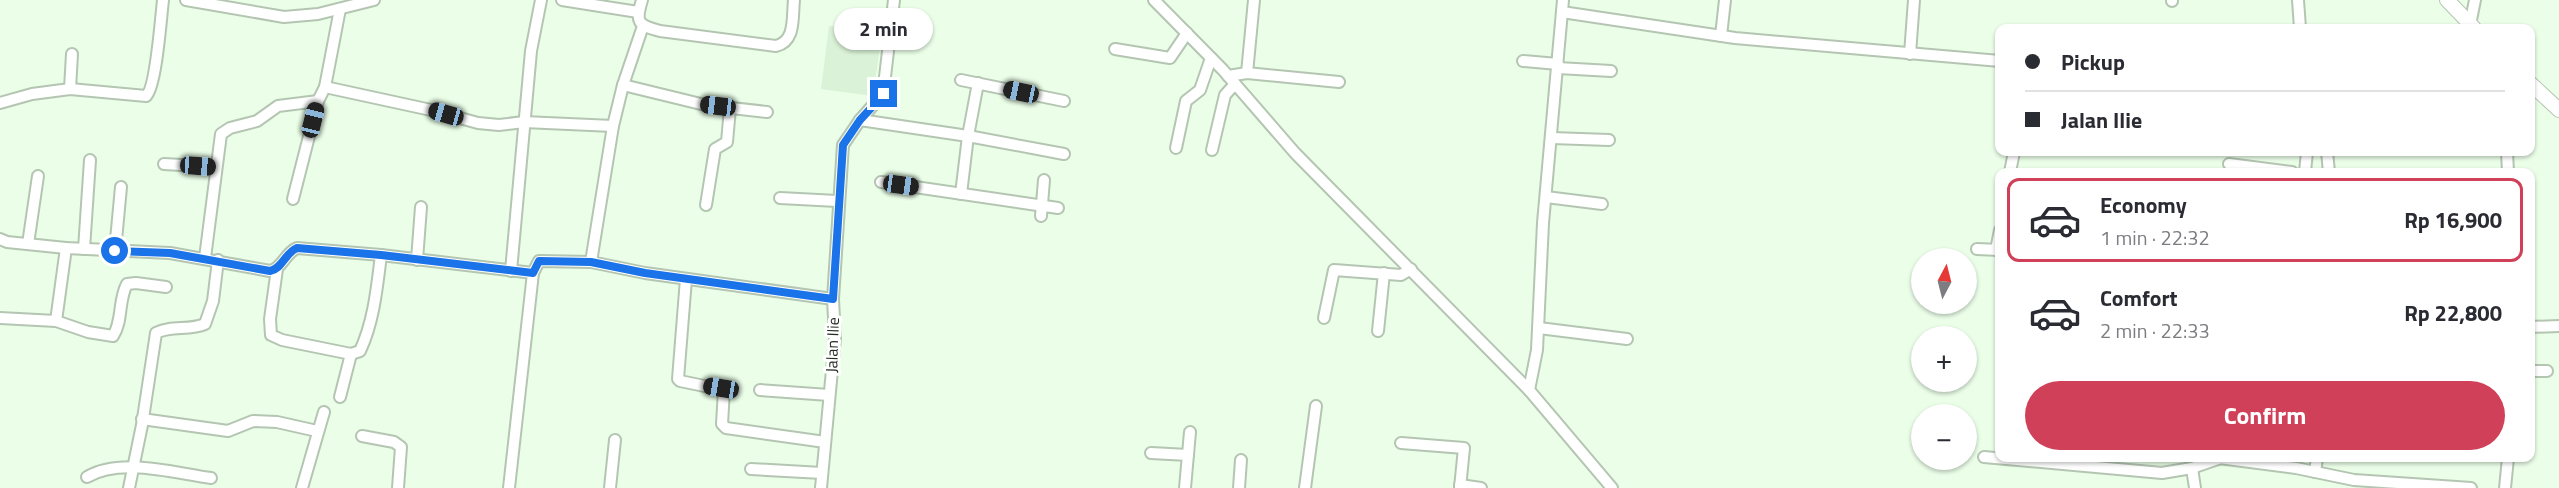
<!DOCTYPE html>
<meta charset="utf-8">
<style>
body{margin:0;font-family:"Titillium Web",sans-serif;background:#f2f2f3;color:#2b2b33;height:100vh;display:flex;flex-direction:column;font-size:22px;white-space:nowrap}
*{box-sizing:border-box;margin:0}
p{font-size:20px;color:#7c7c81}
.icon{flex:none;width:33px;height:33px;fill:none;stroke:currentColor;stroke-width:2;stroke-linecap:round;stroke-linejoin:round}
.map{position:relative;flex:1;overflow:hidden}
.sheet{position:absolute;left:1995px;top:168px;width:540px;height:294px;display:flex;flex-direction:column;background:#fff;border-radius:12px;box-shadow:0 2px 4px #0004}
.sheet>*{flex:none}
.top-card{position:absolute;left:1995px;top:24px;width:540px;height:132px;border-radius:12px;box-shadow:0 2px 4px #0004;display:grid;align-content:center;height:132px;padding:0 30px;background:#fff}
.needle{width:39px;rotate:7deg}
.buttons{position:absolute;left:1911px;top:248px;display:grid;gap:12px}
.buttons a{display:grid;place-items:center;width:66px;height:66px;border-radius:50%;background:#fff;box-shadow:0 2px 4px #0004;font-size:30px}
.end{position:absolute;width:27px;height:27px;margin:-14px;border:8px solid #1a73e8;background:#fff;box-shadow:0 0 0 3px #fff}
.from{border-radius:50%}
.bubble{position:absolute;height:42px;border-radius:21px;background:#fff;box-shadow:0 2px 4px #0004;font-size:20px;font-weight:700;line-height:42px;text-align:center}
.car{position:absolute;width:18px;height:36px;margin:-18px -9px;border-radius:8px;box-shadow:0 0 4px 2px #0007;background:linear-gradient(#222 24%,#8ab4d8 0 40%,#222 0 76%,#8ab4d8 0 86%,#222 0)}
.top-card b{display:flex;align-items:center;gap:21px;height:57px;font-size:22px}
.top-card b+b{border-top:2px solid #e1e1e2}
.top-card i{width:15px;height:15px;background:#2b2b33}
ul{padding:10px 0 0;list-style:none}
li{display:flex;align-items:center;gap:18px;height:84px;margin:0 12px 9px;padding:0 18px;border:3px solid transparent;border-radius:12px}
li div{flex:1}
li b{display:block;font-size:22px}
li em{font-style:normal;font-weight:700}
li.on{border-color:#d04059}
li>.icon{width:54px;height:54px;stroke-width:1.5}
.button{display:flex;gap:12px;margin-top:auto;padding:12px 30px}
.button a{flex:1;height:69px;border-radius:36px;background:#d04059;color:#fff;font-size:24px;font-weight:700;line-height:69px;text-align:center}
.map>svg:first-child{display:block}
</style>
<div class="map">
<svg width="2559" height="488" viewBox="0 0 2559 488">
<rect width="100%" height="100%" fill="#eafee8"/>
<polygon fill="#daf2d7" points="829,26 882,33 873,96 821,89"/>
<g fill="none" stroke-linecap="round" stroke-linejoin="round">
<defs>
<g id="minor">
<polyline points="186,0 284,17 318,14 374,0"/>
<polyline points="562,0 638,12"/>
<path d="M642,0c-7,23 -4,25 18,31l116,15c20,-5 16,-28 18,-46"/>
<polyline points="1154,0 1223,70 1295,153 1529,390 1612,488"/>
<polyline points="2298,0 2300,28"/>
<polyline points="2172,1 2172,0"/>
<polyline points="1562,12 1735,38 2000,61"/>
<polyline points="2470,25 2475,0"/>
<polyline points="1721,36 1725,0"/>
<polyline points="1115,49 1170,58 1187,33"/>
<polyline points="1910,54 1914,0"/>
<polyline points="1523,61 1558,64"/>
<polyline points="1558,68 1611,71"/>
<polyline points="1247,73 1254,0"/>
<polyline points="1228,76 1247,73 1339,82"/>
<polyline points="961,80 1064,101"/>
<polyline points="623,85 705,105 767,112"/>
<polyline points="325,87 431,110 478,123 499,125 524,122 613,126"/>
<polyline points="70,89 72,54"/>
<path d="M0,103l32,-9 38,-5 76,7c10,-8 15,-79 17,-96"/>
<polyline points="860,120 968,136 1064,154"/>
<polyline points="1552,138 1609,140"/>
<polyline points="1176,148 1186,101 1200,90 1211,58"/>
<polyline points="1212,150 1225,95 1235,84"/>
<polyline points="2327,152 2329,172"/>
<polyline points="2507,152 2508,172"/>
<polyline points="164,164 216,167"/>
<polyline points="2229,164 2292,172"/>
<polyline points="2010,172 2014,152"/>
<polyline points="2305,172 2307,152"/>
<polyline points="881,182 1058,208"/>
<polyline points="961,194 968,136 978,83"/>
<polyline points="1546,197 1602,204"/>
<polyline points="780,198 837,201"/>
<polyline points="293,199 318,101 325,87 340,9"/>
<polyline points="706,205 715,149 727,142 730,108"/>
<polyline points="1041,216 1044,180"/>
<path d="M0,239l7,3 59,6 104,5 100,18c12,-2 15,-18 27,-23l84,7 152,18 6,-12 52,1 54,11 188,26"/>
<polyline points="28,244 38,176"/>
<polyline points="84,249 90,160"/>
<polyline points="1977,249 2000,250"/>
<polyline points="1996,250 2000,230"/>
<polyline points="115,251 121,187"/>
<polyline points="205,258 221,134 230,128 257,121 278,106 318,101"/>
<polyline points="417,260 421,207"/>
<polyline points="591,262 613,126 623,85 643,26"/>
<polyline points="277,269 270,319 271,335 282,340 351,354 340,397"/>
<polyline points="511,271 531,51 541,0"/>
<polyline points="686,279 678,379 680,381 724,390 722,424 726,428 825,442"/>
<path d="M0,318l56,3 32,11 25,4c10,-15 5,-36 14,-52l9,-1 30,4"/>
<polyline points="1324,318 1334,270 1401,275 1411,269"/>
<polyline points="56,321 66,248"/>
<polyline points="2530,327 2559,326"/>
<polyline points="1539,328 1627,339"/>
<polyline points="1378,331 1384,273"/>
<path d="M351,354l9,-3c14,-30 17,-64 21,-96"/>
<polyline points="2530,371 2547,371"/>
<polyline points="760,390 829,395"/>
<polyline points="1529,390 1537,350 1543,223 1563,0"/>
<polyline points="142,419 228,431 253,421 277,422 317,431"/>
<polyline points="362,436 394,442 401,447 398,488"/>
<polyline points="1401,443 1464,448 1460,488"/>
<polyline points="1151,453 1188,455"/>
<polyline points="1984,457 2162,473 2192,468 2221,458"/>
<polyline points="2219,458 2296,468 2354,480 2471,488"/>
<polyline points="2192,468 2195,488"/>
<polyline points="751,469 822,473"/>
<polyline points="2315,472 2317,458"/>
<path d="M87,477c33,-20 87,-4 124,1"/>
<polyline points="1460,485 1481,488"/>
<path d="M129,488l13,-63 14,-92c15,-8 33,-2 49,-9l8,-23 5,-41"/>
<polyline points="302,488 324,412"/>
<polyline points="509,488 533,273"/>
<polyline points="610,488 615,440"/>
<polyline points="821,488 835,338 833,299 843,145 860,120 883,94 894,0"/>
<polyline points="1185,488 1190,432"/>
<polyline points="1239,488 1241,460"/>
<polyline points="1305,488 1316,406"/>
<polyline points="2505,488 2508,458"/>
</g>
<g id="tertiary">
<polyline points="2447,0 2474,28"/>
<polyline points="2530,83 2559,110"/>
</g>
</defs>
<use href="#minor" stroke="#b4c6b2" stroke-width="14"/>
<use href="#tertiary" stroke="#b4c6b2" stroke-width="16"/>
<use href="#minor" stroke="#fff" stroke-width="10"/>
<use href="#tertiary" stroke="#fff" stroke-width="14"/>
</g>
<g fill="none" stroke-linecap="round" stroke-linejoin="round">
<path stroke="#1a73e8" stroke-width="8" d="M115,251l55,2 100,18c12,-2 15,-18 27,-23l84,7 152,18 6,-12 52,1 54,11 188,26 10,-154 17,-25 24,-26"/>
</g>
<g text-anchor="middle" stroke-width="6" stroke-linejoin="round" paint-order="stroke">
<g font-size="16" fill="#232a22" stroke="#fff">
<text transform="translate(832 345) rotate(-88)" y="6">Jalan Ilie</text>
</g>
</g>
</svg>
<div class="buttons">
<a><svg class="needle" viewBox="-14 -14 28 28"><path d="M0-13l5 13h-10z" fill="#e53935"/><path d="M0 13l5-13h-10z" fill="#7c7c81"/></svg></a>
<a>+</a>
<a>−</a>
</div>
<i class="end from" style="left:115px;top:251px"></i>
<i class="end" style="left:884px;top:94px"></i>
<div class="bubble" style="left:834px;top:8px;width:99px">2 min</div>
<i class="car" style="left:1021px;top:92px;rotate:282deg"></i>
<i class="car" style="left:718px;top:106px;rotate:277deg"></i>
<i class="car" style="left:446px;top:114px;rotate:286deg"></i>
<i class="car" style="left:313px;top:120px;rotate:14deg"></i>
<i class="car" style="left:198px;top:166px;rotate:94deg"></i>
<i class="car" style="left:901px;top:185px;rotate:98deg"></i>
<i class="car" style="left:721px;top:388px;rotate:279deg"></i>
<div class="top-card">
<b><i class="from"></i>Pickup</b>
<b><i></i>Jalan Ilie</b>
</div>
<section class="sheet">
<ul>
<li class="on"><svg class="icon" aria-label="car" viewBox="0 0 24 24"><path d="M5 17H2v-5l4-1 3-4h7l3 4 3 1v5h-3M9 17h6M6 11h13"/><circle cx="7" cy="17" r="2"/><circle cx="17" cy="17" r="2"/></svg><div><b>Economy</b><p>1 min · 22:32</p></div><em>Rp 16,900</em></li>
<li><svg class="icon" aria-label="car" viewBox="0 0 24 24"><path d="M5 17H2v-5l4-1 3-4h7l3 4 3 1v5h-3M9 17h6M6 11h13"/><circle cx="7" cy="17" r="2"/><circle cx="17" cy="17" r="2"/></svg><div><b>Comfort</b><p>2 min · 22:33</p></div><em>Rp 22,800</em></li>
</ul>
<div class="button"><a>Confirm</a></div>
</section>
</div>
